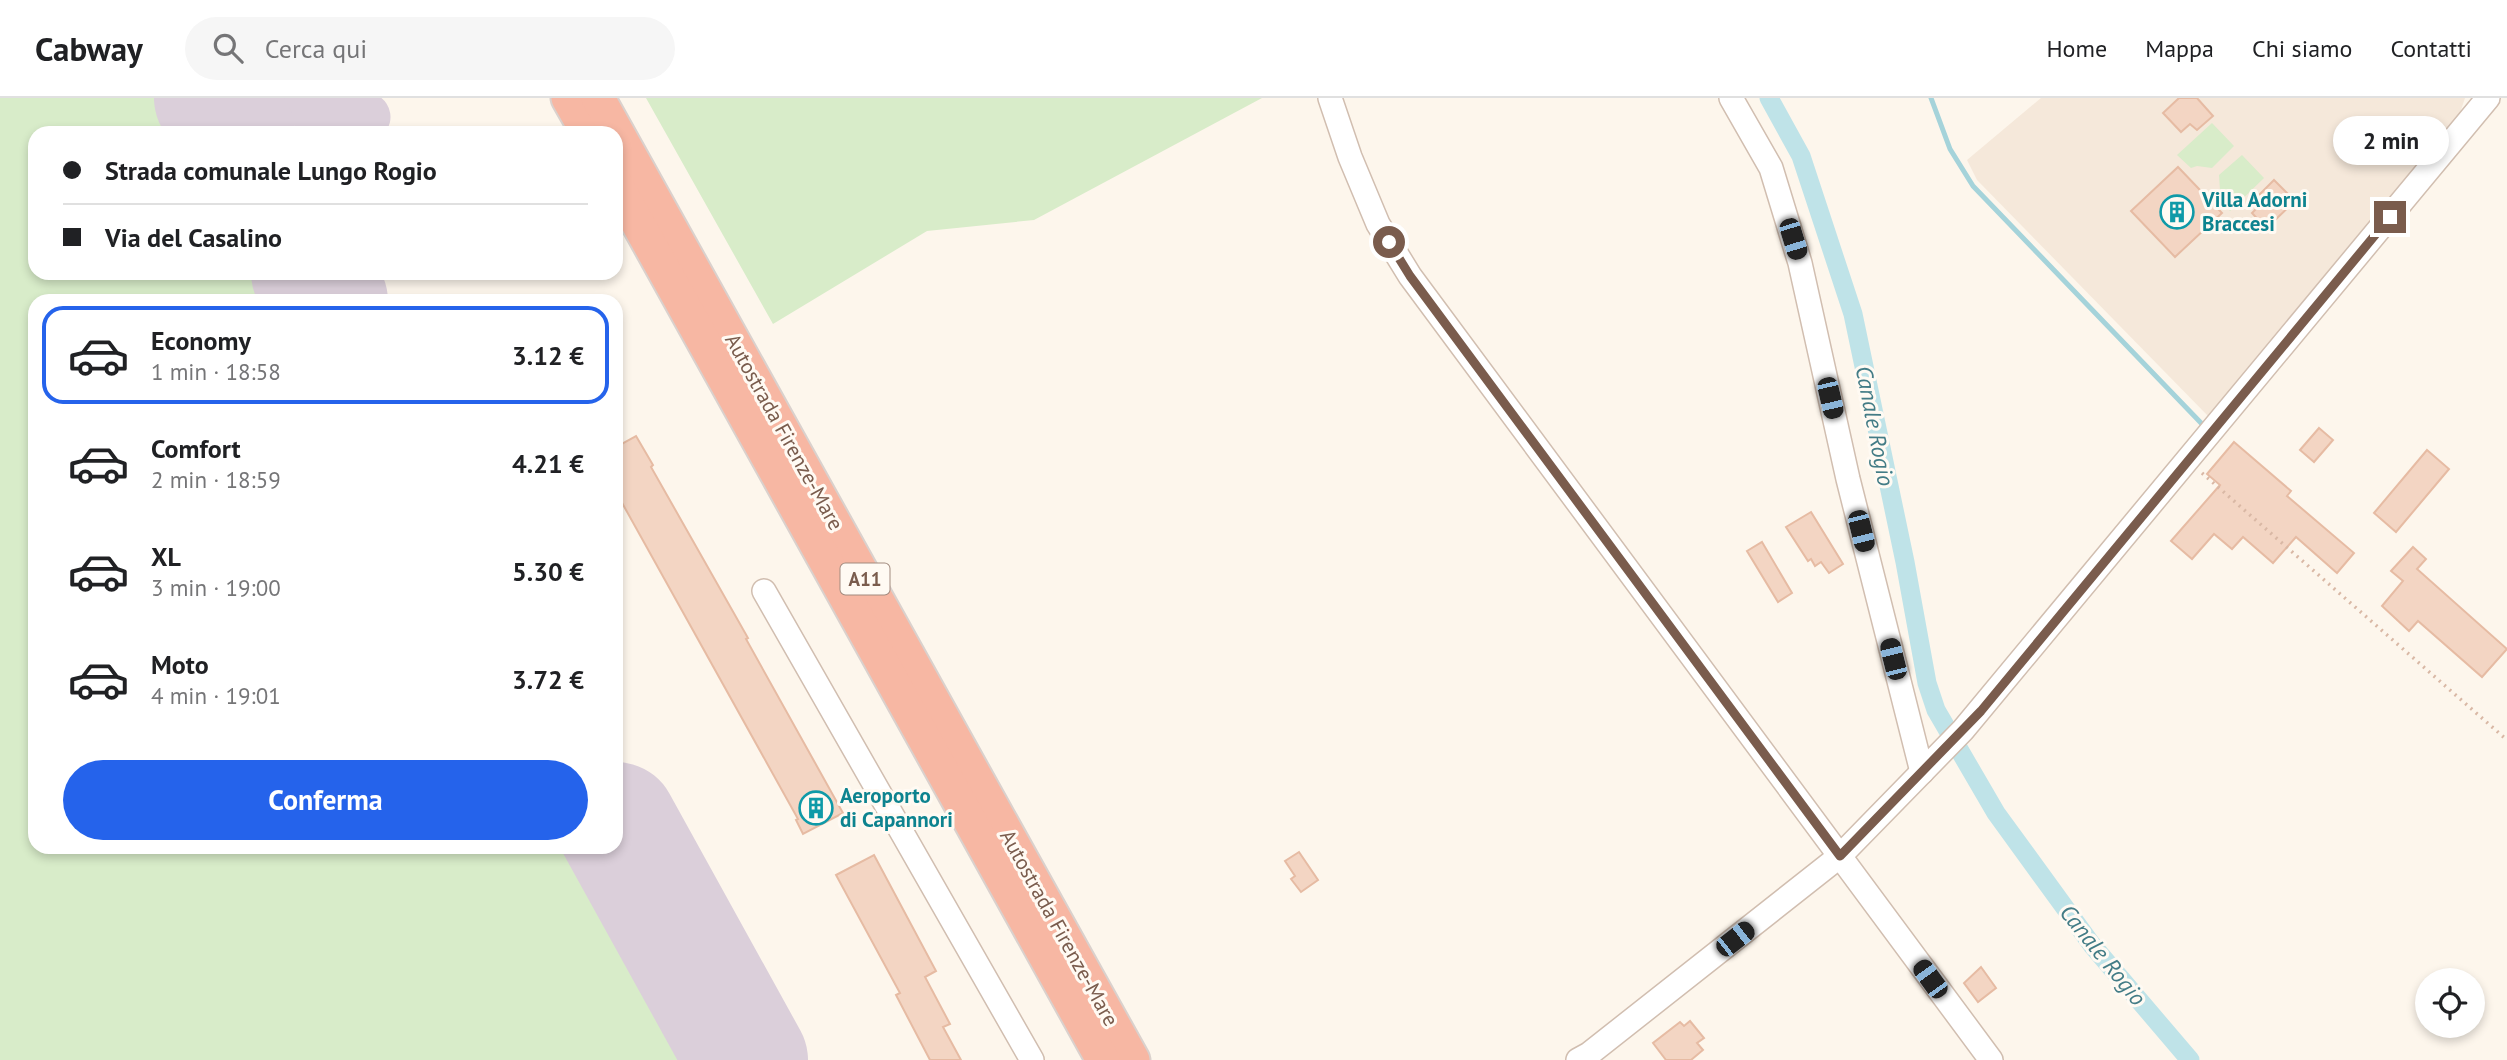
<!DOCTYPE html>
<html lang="it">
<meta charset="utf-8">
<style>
body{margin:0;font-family:"PT Sans",sans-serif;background:#f6f6f6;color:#202124;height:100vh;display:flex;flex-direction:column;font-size:26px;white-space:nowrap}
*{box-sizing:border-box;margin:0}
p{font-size:23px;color:#757577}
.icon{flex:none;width:38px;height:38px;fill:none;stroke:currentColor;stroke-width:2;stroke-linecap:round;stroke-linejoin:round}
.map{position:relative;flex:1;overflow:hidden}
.side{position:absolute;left:28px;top:196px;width:595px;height:560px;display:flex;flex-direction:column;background:#fff;border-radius:21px;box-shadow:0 4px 10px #0003}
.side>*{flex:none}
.top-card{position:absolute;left:28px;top:28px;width:595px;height:154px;border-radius:21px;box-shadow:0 4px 10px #0003;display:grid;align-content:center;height:154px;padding:0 35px;background:#fff}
.fabs{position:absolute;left:2415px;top:870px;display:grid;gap:14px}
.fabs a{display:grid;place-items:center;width:70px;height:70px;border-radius:50%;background:#fff;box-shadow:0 4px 10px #0003;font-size:35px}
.end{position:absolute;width:32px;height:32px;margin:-16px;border:9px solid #7a5c4d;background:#fff;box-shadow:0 0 0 4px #fff}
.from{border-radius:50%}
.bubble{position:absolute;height:49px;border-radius:24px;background:#fff;box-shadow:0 4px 10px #0003;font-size:23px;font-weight:800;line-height:49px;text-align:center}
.car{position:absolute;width:21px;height:42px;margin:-21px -10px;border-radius:9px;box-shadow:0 0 5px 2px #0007;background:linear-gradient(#222 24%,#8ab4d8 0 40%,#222 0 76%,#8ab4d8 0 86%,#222 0)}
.top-card b{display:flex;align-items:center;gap:24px;height:66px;font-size:26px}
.top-card b+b{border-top:2px solid #e0e0e0}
.top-card i{width:18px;height:18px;background:#202124}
ul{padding:12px 0 0;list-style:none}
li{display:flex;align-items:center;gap:21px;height:98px;margin:0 14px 10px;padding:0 21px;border:4px solid transparent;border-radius:21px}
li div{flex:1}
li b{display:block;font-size:26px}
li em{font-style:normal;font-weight:800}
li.selected{border-color:#2563eb}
li>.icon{width:63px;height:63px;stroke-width:1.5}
.button{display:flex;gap:14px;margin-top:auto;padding:14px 35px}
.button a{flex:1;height:80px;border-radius:42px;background:#2563eb;color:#fff;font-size:28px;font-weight:800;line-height:80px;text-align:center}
header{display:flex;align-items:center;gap:42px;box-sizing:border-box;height:98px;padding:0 35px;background:#fff;border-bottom:2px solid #e0e0e0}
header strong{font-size:33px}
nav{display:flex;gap:38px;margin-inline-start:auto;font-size:24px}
.search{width:490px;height:63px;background:#f6f6f6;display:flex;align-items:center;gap:18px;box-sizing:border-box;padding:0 24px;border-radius:38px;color:#757577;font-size:26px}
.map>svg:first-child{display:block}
</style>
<header>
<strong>Cabway</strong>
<div class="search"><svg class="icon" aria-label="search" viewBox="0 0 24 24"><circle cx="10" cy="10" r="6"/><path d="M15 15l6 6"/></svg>Cerca qui</div>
<nav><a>Home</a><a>Mappa</a><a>Chi siamo</a><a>Contatti</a></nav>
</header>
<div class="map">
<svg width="2507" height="962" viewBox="0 0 2507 962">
<rect width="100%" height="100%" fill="#fdf6ec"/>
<polygon fill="#f5e8da" points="2041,0 2465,0 2458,21 2208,318 1977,82 1967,62"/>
<g fill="#d8ecc9">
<polygon points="0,0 176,0 195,35 35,35 35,175 273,175 289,203 35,203 35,749 592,749 710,962 0,962"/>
<polygon points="646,0 1262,0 1034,122 927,133 773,226"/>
<polygon points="2212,25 2234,48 2212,70 2197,68 2191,70 2177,57"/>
<polygon points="2242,57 2264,80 2230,113 2217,98 2220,92 2219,77"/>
</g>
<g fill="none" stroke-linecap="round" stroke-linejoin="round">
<polyline stroke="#a5d3da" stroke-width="5" points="1931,0 1950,51 1973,88 2202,326"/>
<polyline stroke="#bfe3e8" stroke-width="19" points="1769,0 1801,58 1853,216 1905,464 1927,585 1936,612 1996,715 2092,847 2190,962"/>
<g stroke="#dbcfda" stroke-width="49">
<polyline points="283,0 366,19"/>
<path d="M236,35c0,-20 4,-28 23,-35"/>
</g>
<g stroke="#dbcfda" stroke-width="122">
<polyline points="215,0 234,35"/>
<polyline points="312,175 327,203"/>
<polyline points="616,725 747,962"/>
</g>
</g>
<g fill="#f3d5c3" stroke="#e6bba3" stroke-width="2">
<polygon points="2179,0 2197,0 2213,18 2197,32 2190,26 2181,34 2163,15"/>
<polygon points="2178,69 2222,115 2175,159 2131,113"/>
<polygon points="2274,82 2295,103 2274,123 2270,119 2263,127 2252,115 2258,109 2252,104"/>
<polygon points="2319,330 2333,342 2314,364 2300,352"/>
<polygon points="636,338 653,367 651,369 748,540 746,541 843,715 803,736 796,722 798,721 616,394 616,349"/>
<polygon points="2234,344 2291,393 2287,398 2354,455 2337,475 2296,439 2273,465 2243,439 2232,451 2214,436 2192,461 2171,443 2220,387 2207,376"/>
<polygon points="2427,352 2449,371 2396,434 2374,415"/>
<polygon points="1811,414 1843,466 1829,475 1821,464 1815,468 1811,461 1808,463 1786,429"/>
<polygon points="1762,444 1792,495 1778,504 1747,453"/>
<polygon points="2413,449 2426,461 2417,471 2507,551 2482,579 2418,523 2409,533 2382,508 2403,483 2391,473"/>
<polygon points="1299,754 1318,782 1301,794 1291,781 1295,778 1285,763"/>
<polygon points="874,757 936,873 925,879 950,926 943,929 961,962 930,962 896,897 900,895 836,777"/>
<polygon points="1981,869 1996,890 1978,904 1964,885"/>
<polygon points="1690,923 1704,940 1697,945 1703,952 1691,962 1666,962 1653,945 1680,924 1684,928"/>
</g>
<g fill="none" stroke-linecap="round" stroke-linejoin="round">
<defs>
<g id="minor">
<polyline points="1330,0 1350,59 1378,126 1410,178 1991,962"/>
<polyline points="1731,0 1771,70 1800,165 1848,381 1922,674"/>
<polyline points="764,493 1032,962"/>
<polyline points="1578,962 1589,956 1840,758 1963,632 2488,0"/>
</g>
<g id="highway">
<polyline points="568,0 588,35"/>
<polyline points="598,0 1133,962"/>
<polyline points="616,86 1103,962"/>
</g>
</defs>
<use href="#minor" stroke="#d1beb0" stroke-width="26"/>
<use href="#highway" stroke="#dad1cd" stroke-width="37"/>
<polyline stroke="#d9b8a5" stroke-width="3.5" stroke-dasharray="2 5" stroke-linecap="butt" points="2202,375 2507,642"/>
<use href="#minor" stroke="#fff" stroke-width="23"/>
<use href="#highway" stroke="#f7b7a3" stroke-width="33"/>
</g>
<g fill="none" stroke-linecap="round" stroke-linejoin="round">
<polyline stroke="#7a5c4d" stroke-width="9" points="1389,144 1410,178 1840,758 1981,613 2390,119"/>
</g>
<defs>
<symbol id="building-ring" viewBox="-11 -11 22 22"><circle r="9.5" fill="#fffaf3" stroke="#0f9aa8" stroke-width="1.5"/><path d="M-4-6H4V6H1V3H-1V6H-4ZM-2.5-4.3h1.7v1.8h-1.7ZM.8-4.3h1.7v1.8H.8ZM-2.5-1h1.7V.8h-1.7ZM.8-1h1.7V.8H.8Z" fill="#0f9aa8"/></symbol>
</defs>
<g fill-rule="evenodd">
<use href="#building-ring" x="2158" y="95" width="38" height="38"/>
<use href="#building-ring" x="797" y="691" width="38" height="38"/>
</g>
<g text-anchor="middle" stroke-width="6" stroke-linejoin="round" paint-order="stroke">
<rect fill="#fffaf3" stroke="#a28b7f" stroke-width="2" x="840.5" y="465.5" width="49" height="31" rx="5"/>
<g font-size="19" font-weight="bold" fill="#7a5c4d">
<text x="865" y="488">A11</text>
</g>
<g font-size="21" font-weight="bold" fill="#0d838f" stroke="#fffaf3" text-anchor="start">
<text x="2202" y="109">Villa Adorni<tspan x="2202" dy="24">Braccesi</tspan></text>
<text x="840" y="705">Aeroporto<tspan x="840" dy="24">di Capannori</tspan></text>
</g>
<g font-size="21" fill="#7a5c4d" stroke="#fffaf3">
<text transform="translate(784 334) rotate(61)" y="7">Autostrada Firenze-Mare</text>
<text transform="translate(1059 830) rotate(61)" y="7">Autostrada Firenze-Mare</text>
</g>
<g font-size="23" font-style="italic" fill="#437c86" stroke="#fffaf3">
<text transform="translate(1875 328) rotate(79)" y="8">Canale Rogio</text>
<text transform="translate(2103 857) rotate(51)" y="8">Canale Rogio</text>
</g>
</g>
</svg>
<div class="fabs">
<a><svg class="icon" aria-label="locate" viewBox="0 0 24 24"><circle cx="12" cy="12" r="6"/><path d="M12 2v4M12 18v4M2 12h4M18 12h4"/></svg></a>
</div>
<i class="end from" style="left:1389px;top:144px"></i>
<i class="end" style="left:2390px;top:119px"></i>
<div class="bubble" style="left:2333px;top:18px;width:116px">2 min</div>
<i class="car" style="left:1793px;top:141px;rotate:163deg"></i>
<i class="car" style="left:1830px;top:300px;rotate:167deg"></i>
<i class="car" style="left:1861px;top:433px;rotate:166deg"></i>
<i class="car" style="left:1893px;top:561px;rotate:346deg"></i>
<i class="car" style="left:1735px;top:841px;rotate:52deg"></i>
<i class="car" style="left:1930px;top:881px;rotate:324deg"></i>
<div class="top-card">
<b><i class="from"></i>Strada comunale Lungo Rogio</b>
<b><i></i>Via del Casalino</b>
</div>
<section class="side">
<ul>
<li class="selected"><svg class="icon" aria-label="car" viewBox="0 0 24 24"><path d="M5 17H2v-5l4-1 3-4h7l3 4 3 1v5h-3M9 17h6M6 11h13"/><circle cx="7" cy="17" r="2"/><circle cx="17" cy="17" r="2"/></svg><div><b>Economy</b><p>1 min · 18:58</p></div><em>3.12 €</em></li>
<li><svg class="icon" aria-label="car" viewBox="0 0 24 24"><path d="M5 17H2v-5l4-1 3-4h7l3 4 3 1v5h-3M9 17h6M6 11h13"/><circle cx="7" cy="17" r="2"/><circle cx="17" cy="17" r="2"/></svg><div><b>Comfort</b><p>2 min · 18:59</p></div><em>4.21 €</em></li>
<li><svg class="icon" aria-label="car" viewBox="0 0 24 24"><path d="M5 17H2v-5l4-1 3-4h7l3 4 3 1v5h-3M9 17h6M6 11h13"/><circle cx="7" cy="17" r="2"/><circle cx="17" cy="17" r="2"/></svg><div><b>XL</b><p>3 min · 19:00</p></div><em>5.30 €</em></li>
<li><svg class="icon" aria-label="car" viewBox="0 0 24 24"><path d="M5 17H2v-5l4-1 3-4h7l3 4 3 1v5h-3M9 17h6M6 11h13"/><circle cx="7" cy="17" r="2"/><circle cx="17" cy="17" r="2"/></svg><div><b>Moto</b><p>4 min · 19:01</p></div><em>3.72 €</em></li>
</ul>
<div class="button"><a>Conferma</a></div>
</section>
</div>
